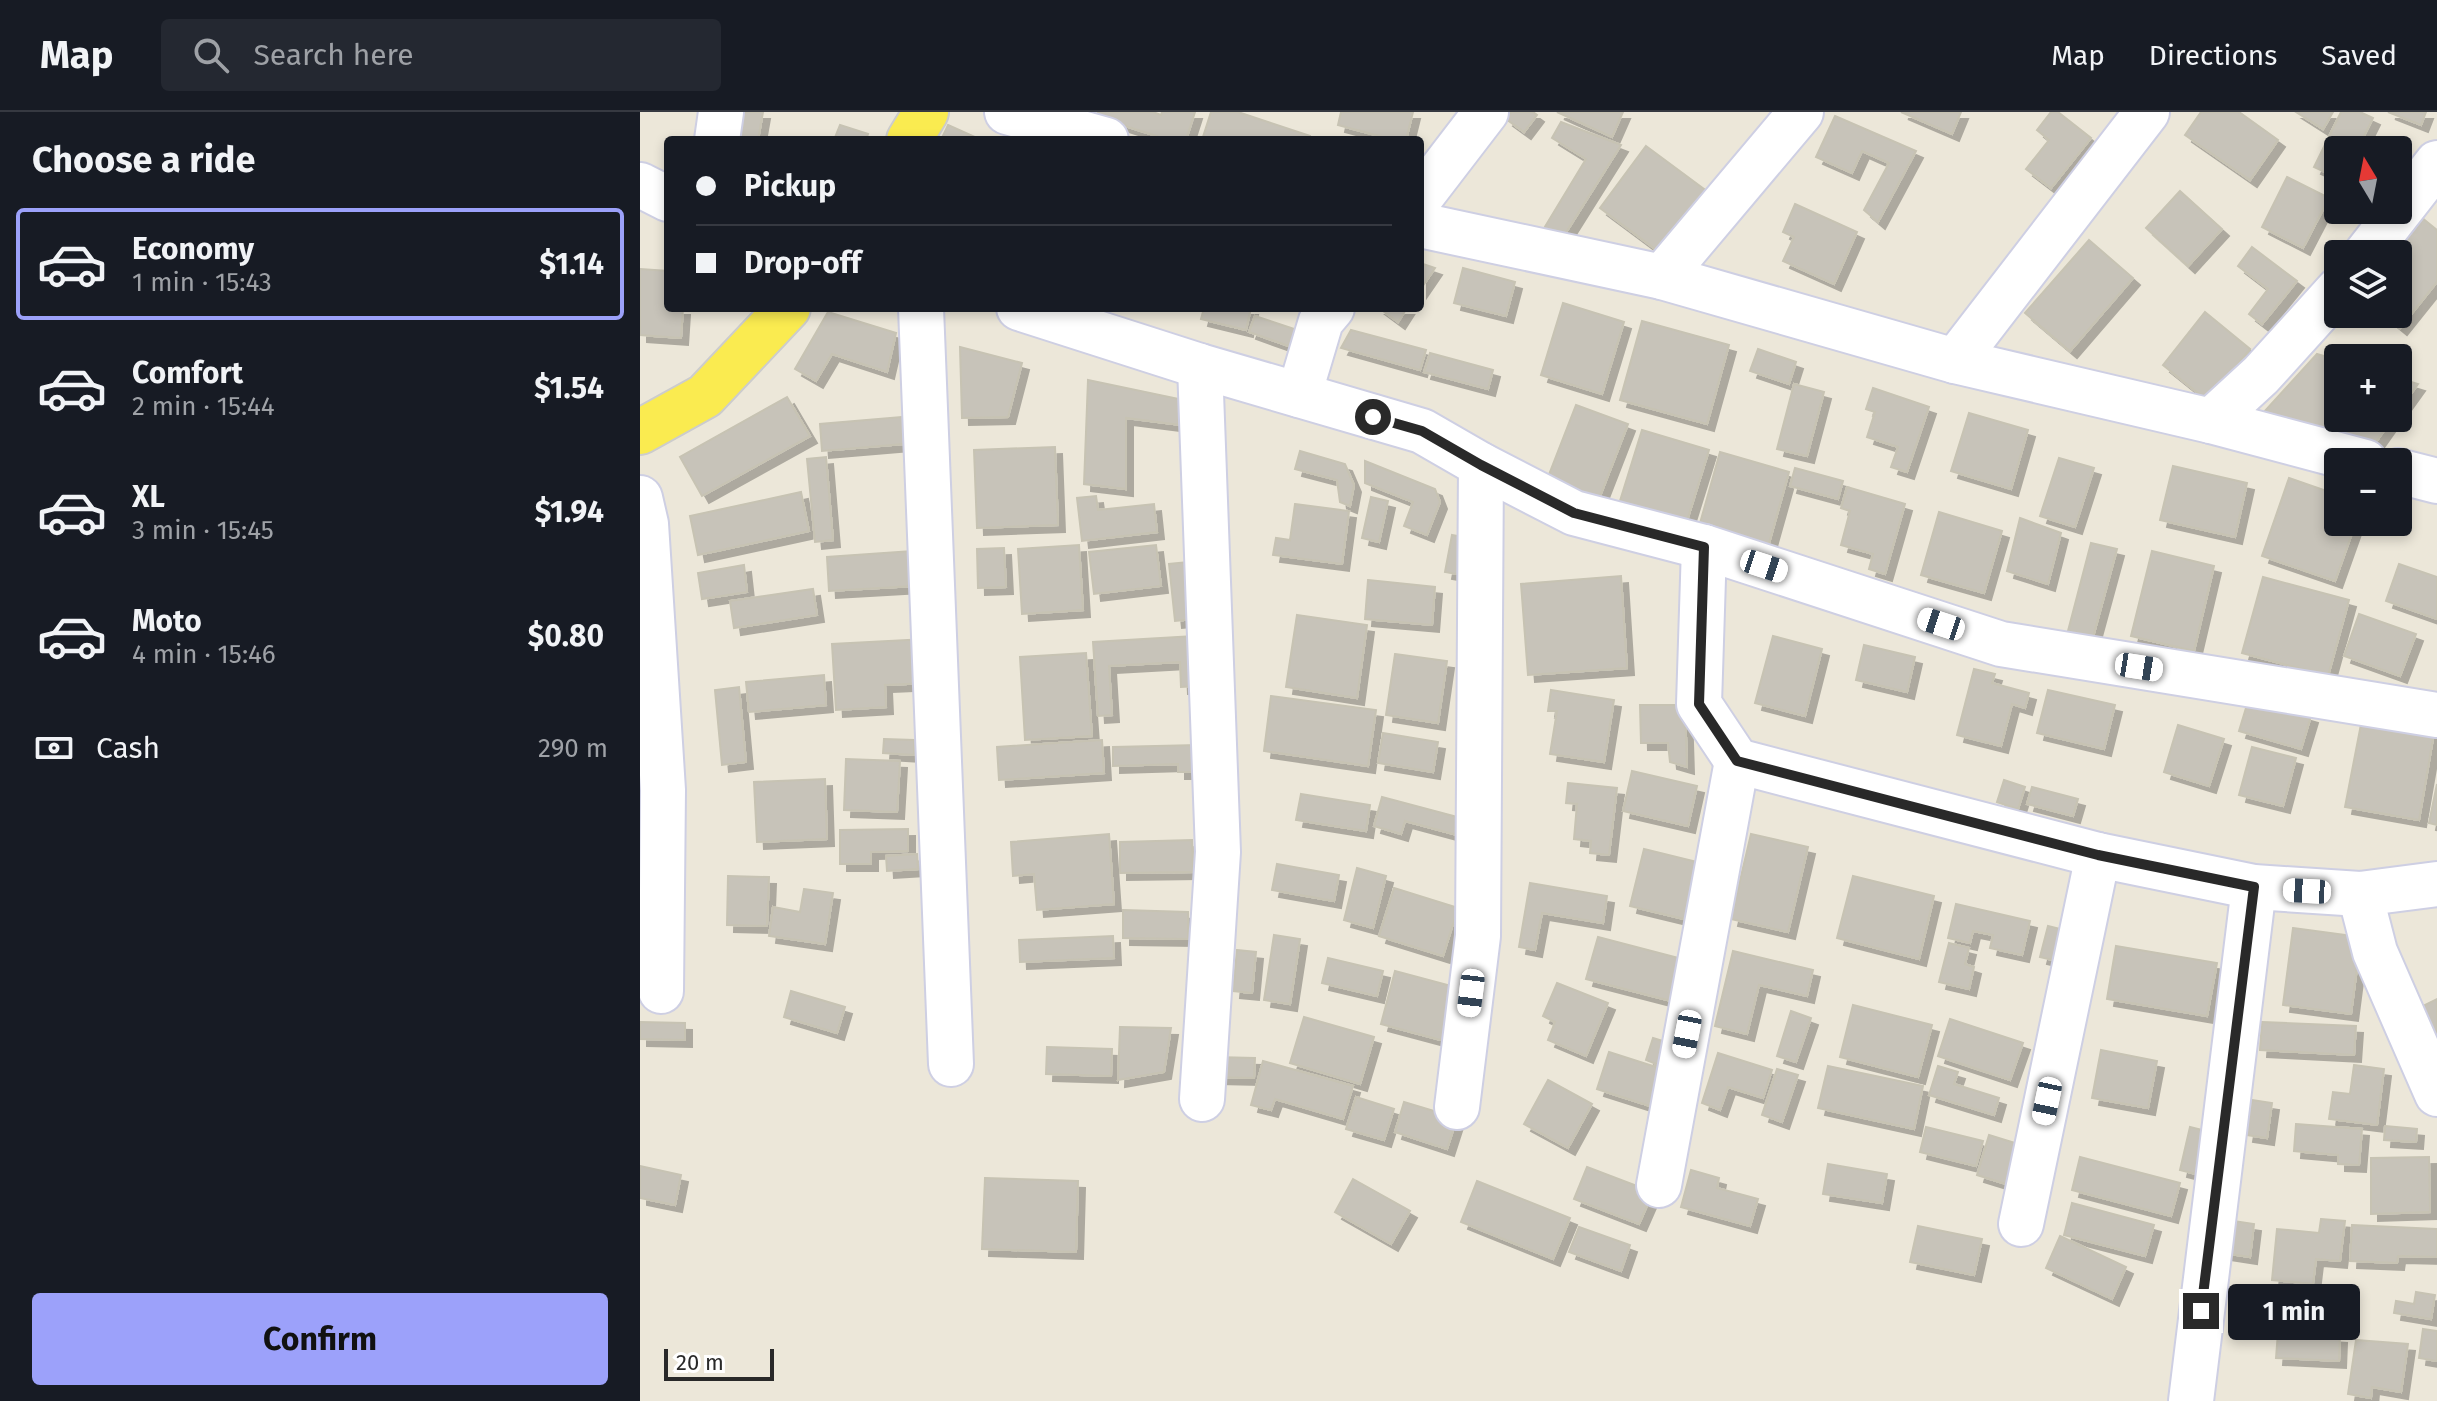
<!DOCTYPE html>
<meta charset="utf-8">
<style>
body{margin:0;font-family:"Fira Sans",sans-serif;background:#242831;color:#f1f3f6;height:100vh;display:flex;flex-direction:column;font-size:30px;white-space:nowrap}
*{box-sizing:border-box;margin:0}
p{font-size:26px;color:#9ea1a6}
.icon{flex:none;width:44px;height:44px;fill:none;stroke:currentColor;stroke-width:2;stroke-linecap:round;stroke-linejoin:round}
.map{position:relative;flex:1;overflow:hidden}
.side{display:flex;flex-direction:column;background:#171b24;width:640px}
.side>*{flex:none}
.banner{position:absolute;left:24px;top:24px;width:760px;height:176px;border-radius:8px;box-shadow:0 4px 12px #0003;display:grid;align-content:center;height:176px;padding:0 32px;background:#171b24}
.needle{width:52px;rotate:350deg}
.controls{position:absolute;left:1684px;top:24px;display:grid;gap:16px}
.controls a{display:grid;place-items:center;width:88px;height:88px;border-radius:8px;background:#171b24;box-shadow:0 4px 12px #0003;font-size:40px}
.scale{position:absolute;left:24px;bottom:20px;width:110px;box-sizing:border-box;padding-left:8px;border:4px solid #292929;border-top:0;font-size:22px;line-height:28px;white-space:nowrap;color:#292929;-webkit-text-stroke:6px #fff;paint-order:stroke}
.end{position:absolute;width:36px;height:36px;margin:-18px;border:10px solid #292929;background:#fff;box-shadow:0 0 0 4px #fff}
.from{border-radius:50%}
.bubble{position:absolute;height:56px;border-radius:8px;background:#171b24;box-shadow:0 4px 12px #0003;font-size:26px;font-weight:700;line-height:56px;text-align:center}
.car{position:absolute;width:24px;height:48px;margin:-24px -12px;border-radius:10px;box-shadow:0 0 6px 2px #0007;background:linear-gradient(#fff 24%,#345 0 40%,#fff 0 76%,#345 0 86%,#fff 0)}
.banner b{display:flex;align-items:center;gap:28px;height:76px;font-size:30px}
.banner b+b{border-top:2px solid #363941}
.banner i{width:20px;height:20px;background:#f1f3f6}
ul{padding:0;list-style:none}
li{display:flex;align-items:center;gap:24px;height:112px;margin:0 16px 12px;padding:0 16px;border:4px solid transparent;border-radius:8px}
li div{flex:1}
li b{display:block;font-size:30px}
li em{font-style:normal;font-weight:700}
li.current{border-color:#9ca1fa}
li>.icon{width:72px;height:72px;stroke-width:1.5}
h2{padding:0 32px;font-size:36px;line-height:96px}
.pay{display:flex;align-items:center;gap:20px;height:88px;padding:0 32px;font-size:30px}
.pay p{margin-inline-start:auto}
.button{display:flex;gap:16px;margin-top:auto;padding:16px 32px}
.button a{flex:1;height:92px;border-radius:8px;background:#9ca1fa;color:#111;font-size:32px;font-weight:700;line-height:92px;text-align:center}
header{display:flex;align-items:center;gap:48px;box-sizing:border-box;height:112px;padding:0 40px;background:#171b24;border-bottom:2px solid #363941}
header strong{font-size:38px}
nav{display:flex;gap:44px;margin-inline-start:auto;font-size:28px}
.search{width:560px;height:72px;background:#242831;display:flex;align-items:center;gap:20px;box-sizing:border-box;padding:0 28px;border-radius:8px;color:#9ea1a6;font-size:30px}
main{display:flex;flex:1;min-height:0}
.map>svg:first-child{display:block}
</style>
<header>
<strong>Map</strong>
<div class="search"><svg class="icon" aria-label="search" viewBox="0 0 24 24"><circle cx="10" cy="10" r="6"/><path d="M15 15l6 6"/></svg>Search here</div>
<nav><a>Map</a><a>Directions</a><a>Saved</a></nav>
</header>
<main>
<section class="side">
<h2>Choose a ride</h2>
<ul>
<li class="current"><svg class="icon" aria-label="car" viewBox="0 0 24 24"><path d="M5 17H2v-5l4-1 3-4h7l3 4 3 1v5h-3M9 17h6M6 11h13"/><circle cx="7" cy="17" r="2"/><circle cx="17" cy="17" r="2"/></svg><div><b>Economy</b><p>1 min · 15:43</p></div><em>$1.14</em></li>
<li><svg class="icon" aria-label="car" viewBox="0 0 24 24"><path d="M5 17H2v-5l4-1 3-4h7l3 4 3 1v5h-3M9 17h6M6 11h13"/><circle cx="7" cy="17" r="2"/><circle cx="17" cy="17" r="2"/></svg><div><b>Comfort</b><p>2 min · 15:44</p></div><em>$1.54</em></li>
<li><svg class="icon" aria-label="car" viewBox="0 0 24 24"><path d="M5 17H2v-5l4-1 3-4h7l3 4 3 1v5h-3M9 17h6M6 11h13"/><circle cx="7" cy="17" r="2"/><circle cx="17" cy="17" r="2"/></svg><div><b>XL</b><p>3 min · 15:45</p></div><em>$1.94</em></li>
<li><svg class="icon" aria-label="car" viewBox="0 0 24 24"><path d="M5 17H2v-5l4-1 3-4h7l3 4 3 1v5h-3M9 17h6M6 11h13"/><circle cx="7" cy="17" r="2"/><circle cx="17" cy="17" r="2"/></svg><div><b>Moto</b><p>4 min · 15:46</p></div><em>$0.80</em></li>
</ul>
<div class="pay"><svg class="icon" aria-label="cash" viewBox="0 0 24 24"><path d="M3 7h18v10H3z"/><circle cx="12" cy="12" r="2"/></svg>Cash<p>290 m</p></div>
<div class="button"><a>Confirm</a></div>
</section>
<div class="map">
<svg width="1797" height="1289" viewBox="0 0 1797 1289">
<defs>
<filter id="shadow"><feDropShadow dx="7" dy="7" stdDeviation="0" flood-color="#0004"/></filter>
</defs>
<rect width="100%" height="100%" fill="#ece7d9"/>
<g fill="#c7c3b9" stroke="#c7c3b3" stroke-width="2" filter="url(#shadow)">
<polygon points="104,0 123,0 118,28 99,28"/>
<polygon points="458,0 513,0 521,3 522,0 555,0 546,28 529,28 457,5"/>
<polygon points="571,0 598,0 670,24 669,28 562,28"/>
<polygon points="701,0 773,0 766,28 754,28 698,13"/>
<polygon points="871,0 893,0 897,3 884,20 866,7"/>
<polygon points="917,0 983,0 972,25"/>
<polygon points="1261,0 1321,0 1312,22"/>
<polygon points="1411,0 1418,0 1451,26 1411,76 1386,57 1409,28 1397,18"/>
<polygon points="1561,0 1599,0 1638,28 1610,68 1545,23"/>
<polygon points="1656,0 1693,0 1683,17"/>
<polygon points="1701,0 1720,0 1733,6 1717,38 1698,38 1698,66 1674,55"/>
<polygon points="1748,0 1786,0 1781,13"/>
<polygon points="1195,4 1276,39 1238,110 1224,98 1249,51 1222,39 1212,61 1176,45"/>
<polygon points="921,10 981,33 920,130 900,123 946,47 912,26"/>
<polygon points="200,13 228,22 226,28 194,28"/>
<polygon points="308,13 335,25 334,28 301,28"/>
<polygon points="1006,34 1068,80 1022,142 960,96"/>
<polygon points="1647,65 1689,86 1663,136 1622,115"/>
<polygon points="1540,79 1582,117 1548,154 1506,116"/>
<polygon points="1155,92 1217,120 1194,172 1143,149 1154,125 1143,120"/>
<polygon points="1781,105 1797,118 1797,170 1760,216 1743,202 1758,202 1758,142 1751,142"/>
<polygon points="1449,128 1493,166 1430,239 1385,201"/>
<polygon points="1612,135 1657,169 1622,212 1609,202 1628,177 1598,154"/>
<polygon points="780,151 795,156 780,178"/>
<polygon points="823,156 875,170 866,204 814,191"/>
<polygon points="0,157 28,159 28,196 43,196 41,226 0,223"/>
<polygon points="923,191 984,210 962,282 901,263"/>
<polygon points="564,196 611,196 606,218 561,207"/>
<polygon points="739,196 767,196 758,210"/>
<polygon points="188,200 256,221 247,260 192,242 176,269 155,257"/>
<polygon points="1565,200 1610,237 1568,289 1523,253"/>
<polygon points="615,204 666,221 660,238 609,220"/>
<polygon points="1002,209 1089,233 1067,312 980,288"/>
<polygon points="711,218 786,238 780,258 701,236"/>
<polygon points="320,235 382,251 368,305 322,306"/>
<polygon points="1118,237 1156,250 1149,272 1110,259"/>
<polygon points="790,241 853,258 848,277 784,260"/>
<polygon points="1677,242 1698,248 1698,306 1753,306 1731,337 1623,301"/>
<polygon points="1758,266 1778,272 1758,300"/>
<polygon points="448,268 553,290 548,314 486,306 486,377 444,372"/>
<polygon points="1154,272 1184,280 1167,344 1137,337"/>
<polygon points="1233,276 1289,295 1267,360 1251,355 1258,335 1227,325 1235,300 1226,297"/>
<polygon points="147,285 170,324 62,384 40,345"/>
<polygon points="936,293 988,312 957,392 905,373"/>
<polygon points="1329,301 1388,318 1371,377 1311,359"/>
<polygon points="273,304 275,331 182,339 180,312"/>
<polygon points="1002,318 1069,338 1046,412 979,392"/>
<polygon points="415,335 418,413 337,416 334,338"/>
<polygon points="660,339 705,352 714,373 710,394 700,390 697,368 655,357"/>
<polygon points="1080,340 1149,360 1124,449 1055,429"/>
<polygon points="186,345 193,428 175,430 167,347"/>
<polygon points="1419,346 1454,356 1435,415 1400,404"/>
<polygon points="725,349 795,377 800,390 787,423 764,414 773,390 725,371"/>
<polygon points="1533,354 1607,371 1595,425 1520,408"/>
<polygon points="1155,356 1203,369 1198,387 1150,374"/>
<polygon points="1649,366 1698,383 1698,410 1716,410 1695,469 1622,444"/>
<polygon points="1207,375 1265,392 1245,462 1229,457 1233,442 1201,433 1210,399 1201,396"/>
<polygon points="161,380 169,419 58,443 50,404"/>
<polygon points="456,384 458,398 514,392 517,420 442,429 437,386"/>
<polygon points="731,385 748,389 739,430 722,426"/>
<polygon points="655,392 709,399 702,452 633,443 636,426 650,428"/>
<polygon points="1299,400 1362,419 1344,481 1281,463"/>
<polygon points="1380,406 1421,421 1408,472 1367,459"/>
<polygon points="812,423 840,428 834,465 805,460"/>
<polygon points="1451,431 1477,437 1453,525 1428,519"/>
<polygon points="439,433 443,498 382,502 378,437"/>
<polygon points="516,433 521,474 454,482 449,440"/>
<polygon points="364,436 366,475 338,476 337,437"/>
<polygon points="272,439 274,474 189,479 187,445"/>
<polygon points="1512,439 1574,454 1554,539 1491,524"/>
<polygon points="548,450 554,507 535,509 529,452"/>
<polygon points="1759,452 1797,465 1797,507 1746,489"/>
<polygon points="104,453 107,480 62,487 58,461"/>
<polygon points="981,464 987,556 888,563 881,472"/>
<polygon points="1623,465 1709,488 1688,564 1602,541"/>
<polygon points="728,468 795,475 792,513 725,507"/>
<polygon points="173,477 177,503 94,516 90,489"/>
<polygon points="1719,502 1776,522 1760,564 1704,544"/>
<polygon points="657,503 727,513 717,586 646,575"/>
<polygon points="554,524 558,574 541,575 540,550 469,554 472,603 458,604 453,530"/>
<polygon points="1133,524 1182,537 1165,604 1115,591"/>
<polygon points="286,527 289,571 245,573 246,595 196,598 192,532"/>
<polygon points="1224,533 1275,545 1267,580 1216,568"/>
<polygon points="446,541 452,624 385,628 380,545"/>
<polygon points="755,542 807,549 798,611 746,603"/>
<polygon points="1334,557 1355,562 1352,571 1389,581 1385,596 1372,592 1361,634 1317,623"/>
<polygon points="184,563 186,593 109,600 106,570"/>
<polygon points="99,575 106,650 82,653 75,578"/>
<polygon points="911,578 974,588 964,650 910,642 917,599 908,599"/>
<polygon points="1408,578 1475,593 1464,637 1397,621"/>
<polygon points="631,584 736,598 728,654 624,639"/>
<polygon points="1609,586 1671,604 1661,637 1599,619"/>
<polygon points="1000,593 1045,593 1047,655 1030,650 1028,631 1001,631"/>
<polygon points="1723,602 1795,615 1779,708 1705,695"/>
<polygon points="1538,613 1584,627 1569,674 1524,660"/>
<polygon points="743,621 798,630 793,660 738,651"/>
<polygon points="244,627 274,628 274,643 243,641"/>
<polygon points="462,628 464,661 359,668 357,635"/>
<polygon points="558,633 558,660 538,660 538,652 473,654 473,635"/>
<polygon points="1612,635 1656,646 1643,694 1599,683"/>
<polygon points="206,647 260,649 257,700 204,698"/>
<polygon points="992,659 1057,674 1048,714 983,699"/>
<polygon points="185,667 187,727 117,730 114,670"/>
<polygon points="1364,668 1385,675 1378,697 1357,690"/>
<polygon points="928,671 977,676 969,743 950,741 951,729 934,727 937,692 926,691"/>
<polygon points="1797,672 1797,713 1789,711"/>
<polygon points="1392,675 1438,687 1433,704 1387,692"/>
<polygon points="661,682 730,693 726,719 656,708"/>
<polygon points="742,685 836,710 832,727 765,709 761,722 734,714"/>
<polygon points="268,717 268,739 231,740 231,752 200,752 200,718"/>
<polygon points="469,722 474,792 397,798 394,762 373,764 371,730"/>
<polygon points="1111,722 1168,735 1148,820 1091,807"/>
<polygon points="552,728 553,760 480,761 480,730"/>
<polygon points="1004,737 1061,751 1048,808 990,794"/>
<polygon points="277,742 278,757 247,759 246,744"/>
<polygon points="637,752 699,763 694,789 632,778"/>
<polygon points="717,756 746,764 733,816 704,808"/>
<polygon points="88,764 129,765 127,814 87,813"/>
<polygon points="1213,764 1294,784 1279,847 1197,826"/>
<polygon points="890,771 967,784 963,811 902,801 895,838 879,835"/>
<polygon points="754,776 818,796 803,844 739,824"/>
<polygon points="164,777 193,781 185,832 129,824 133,795 160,800"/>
<polygon points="1316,792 1390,809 1382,843 1350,836 1353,823 1333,819 1330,831 1308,826"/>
<polygon points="483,798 548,800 548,827 483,826"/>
<polygon points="1408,814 1428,819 1421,850 1400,845"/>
<polygon points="1653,816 1721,825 1711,902 1643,893"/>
<polygon points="634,823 660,827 650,892 624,888"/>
<polygon points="473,824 474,846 380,850 379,828"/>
<polygon points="958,825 1046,848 1035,890 946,867"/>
<polygon points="1309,831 1329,836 1325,852 1334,855 1329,877 1299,870"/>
<polygon points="1476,834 1577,851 1567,904 1467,887"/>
<polygon points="597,838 616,840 612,881 593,879"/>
<polygon points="1093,839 1173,858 1167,884 1119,873 1107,922 1075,914"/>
<polygon points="688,846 743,859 737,884 682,871"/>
<polygon points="755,859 826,878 812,931 741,912"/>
<polygon points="917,871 968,891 946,944 908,928 915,910 903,904"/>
<polygon points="151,879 205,895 197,921 144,905"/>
<polygon points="1797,887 1797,927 1781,895"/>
<polygon points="1213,893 1292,913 1278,965 1200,945"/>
<polygon points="1151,899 1171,906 1156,950 1137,944"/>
<polygon points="664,905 734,925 720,972 650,951"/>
<polygon points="1310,907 1383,931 1370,968 1298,944"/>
<polygon points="0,910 45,911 45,928 0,927"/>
<polygon points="1622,910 1716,914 1714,943 1620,938"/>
<polygon points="480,915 531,916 524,960 478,968"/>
<polygon points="1013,926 1029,931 1021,954 1006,948"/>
<polygon points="407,935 472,937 471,964 406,962"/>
<polygon points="1461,938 1517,949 1508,996 1452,986"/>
<polygon points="969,940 1022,957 1010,994 957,977"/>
<polygon points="1078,941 1132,958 1123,986 1088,975 1080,998 1062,991"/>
<polygon points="574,945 615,946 614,966 573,965"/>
<polygon points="623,949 713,974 703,1007 635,987 631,998 611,993"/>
<polygon points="1714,953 1744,957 1737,1013 1689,1007 1693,980 1710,982"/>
<polygon points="1188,954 1283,974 1274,1017 1178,996"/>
<polygon points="1298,954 1318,960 1314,972 1359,986 1354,1003 1289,983"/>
<polygon points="1137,957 1158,963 1142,1010 1122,1003"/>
<polygon points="908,968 952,992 928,1036 884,1012"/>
<polygon points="716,985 754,997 744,1028 706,1017"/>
<polygon points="1612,988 1632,991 1627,1026 1606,1023"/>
<polygon points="764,990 817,1006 807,1037 755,1020"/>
<polygon points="1656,1012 1722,1017 1719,1053 1698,1052 1698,1043 1654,1039"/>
<polygon points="1745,1014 1777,1017 1776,1030 1744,1028"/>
<polygon points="1286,1015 1343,1029 1336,1054 1280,1040"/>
<polygon points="1550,1015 1566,1019 1556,1062 1540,1058"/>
<polygon points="1349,1023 1378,1032 1366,1072 1337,1063"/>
<polygon points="1440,1045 1540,1071 1531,1104 1432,1078"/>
<polygon points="1789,1045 1790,1100 1731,1102 1731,1046"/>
<polygon points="1188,1052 1247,1062 1242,1091 1183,1082"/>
<polygon points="0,1054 41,1063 35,1093 0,1086"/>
<polygon points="947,1055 1013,1080 999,1112 934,1087"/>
<polygon points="1051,1058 1079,1066 1077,1076 1118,1087 1110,1114 1041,1095"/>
<polygon points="345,1066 438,1069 436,1140 342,1137"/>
<polygon points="713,1067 770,1099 751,1132 695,1100"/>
<polygon points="837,1069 930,1106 913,1147 821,1110"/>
<polygon points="1432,1091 1514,1113 1505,1144 1424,1123"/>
<polygon points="1681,1107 1705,1109 1700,1149 1676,1147 1673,1172 1632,1168 1637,1117 1679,1121"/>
<polygon points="1587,1108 1614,1112 1610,1145 1583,1141"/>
<polygon points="1712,1113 1797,1117 1797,1145 1758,1144 1757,1151 1710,1149"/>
<polygon points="1278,1114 1342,1127 1334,1163 1270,1150"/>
<polygon points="939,1115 990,1133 981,1159 929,1140"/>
<polygon points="1420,1124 1486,1155 1472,1187 1406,1156"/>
<polygon points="1776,1180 1795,1183 1791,1207 1754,1201 1756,1189 1774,1192"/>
<polygon points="1783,1217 1797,1219 1797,1249 1779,1246"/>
<polygon points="1638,1220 1700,1224 1699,1249 1636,1246"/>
<polygon points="1716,1228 1768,1232 1761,1280 1732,1275 1731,1286 1708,1282"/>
</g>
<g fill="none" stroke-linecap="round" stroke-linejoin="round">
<defs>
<g id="minor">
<polyline points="367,0 466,28"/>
<polyline points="77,28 81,0"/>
<polyline points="0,73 28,87"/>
<polyline points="780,86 846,0"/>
<polyline points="780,113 1022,165 1315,249 1571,309 1725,350"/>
<polyline points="1726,142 1797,51"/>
<polyline points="1022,165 1161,0"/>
<polyline points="281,196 311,952"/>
<polyline points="379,196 560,254 782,319 841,353 934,401 1064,435 1361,532 1797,603"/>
<polyline points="1315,249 1507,0"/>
<polyline points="560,254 578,740 562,987"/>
<polyline points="659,283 681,209 692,196"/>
<polyline points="1571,309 1621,263 1698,178"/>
<polyline points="1758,359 1797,369"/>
<polyline points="0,386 6,412 23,678 21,879"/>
<polyline points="1064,435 1059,592 1097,649 1458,743 1614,775 1720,782 1797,772"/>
<polyline points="1720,782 1735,840 1797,982"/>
<polyline points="817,995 838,824 841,353"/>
<polyline points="1019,1073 1097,649"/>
<polyline points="1381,1112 1458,743"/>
<polyline points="1551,1289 1614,775"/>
</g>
<g id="major">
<polyline points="269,28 286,0"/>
<polyline points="0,320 65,284 148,196"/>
</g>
</defs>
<use href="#minor" stroke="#cecfe3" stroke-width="48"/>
<use href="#major" stroke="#ccc" stroke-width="48"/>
<use href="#minor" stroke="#fff" stroke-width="44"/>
<use href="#major" stroke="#faeb50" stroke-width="44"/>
</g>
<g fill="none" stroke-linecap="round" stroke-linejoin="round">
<polyline stroke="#292929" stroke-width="10" points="733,305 782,319 841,353 934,401 1064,435 1059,592 1097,649 1458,743 1614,775 1561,1199"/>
</g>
</svg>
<div class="controls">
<a><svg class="needle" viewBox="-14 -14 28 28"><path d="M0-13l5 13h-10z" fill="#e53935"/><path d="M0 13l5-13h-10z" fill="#9ea1a6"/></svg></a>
<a><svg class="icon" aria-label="layers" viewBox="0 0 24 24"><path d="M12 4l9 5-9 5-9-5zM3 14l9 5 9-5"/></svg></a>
<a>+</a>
<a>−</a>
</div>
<div class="scale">20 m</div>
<i class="end from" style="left:733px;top:305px"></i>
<i class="end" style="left:1561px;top:1199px"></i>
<div class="bubble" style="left:1588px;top:1172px;width:132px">1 min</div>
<i class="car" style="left:1124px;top:454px;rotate:108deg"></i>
<i class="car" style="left:1301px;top:512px;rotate:288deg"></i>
<i class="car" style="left:1499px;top:555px;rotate:99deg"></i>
<i class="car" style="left:1667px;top:779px;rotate:273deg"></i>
<i class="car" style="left:831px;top:881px;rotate:187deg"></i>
<i class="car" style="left:1047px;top:922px;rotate:191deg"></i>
<i class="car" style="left:1407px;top:989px;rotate:192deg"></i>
<div class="banner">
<b><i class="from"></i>Pickup</b>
<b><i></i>Drop-off</b>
</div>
</div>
</main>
